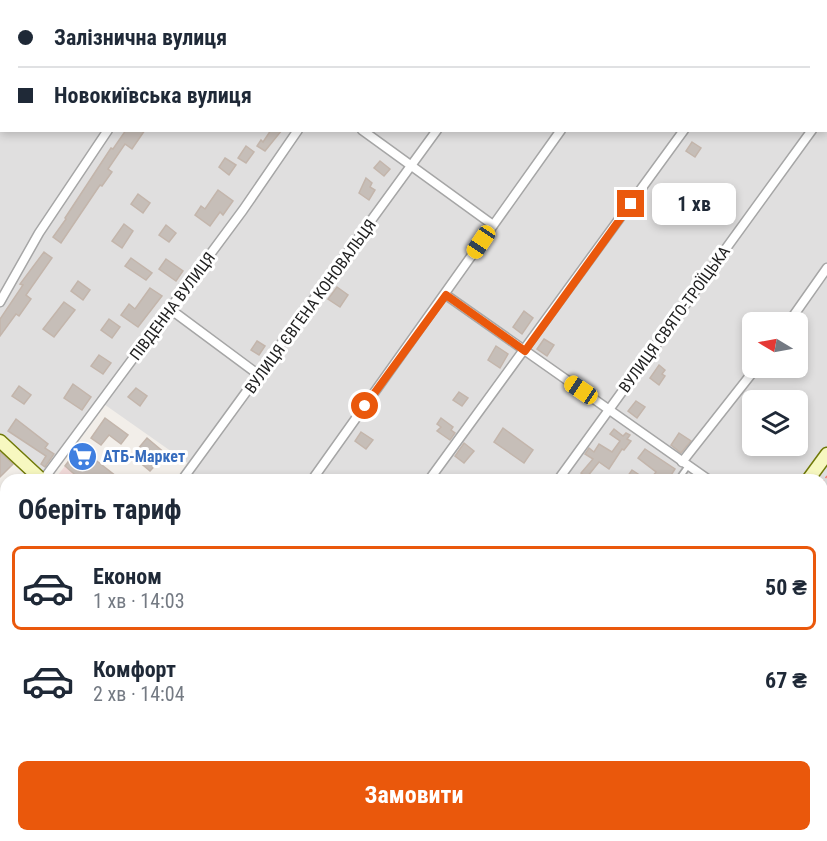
<!DOCTYPE html>
<html lang="uk">
<meta charset="utf-8">
<style>
body{margin:0;font-family:"Roboto Condensed",sans-serif;background:#f6f6f7;color:#1f2937;height:100vh;display:flex;flex-direction:column;font-size:22px;white-space:nowrap}
*{box-sizing:border-box;margin:0}
p{font-size:20px;color:#747a83}
.icon{flex:none;width:33px;height:33px;fill:none;stroke:currentColor;stroke-width:2;stroke-linecap:round;stroke-linejoin:round}
.map{position:relative;flex:1;overflow:hidden}
.panel{position:absolute;left:0px;top:474px;width:828px;height:368px;display:flex;flex-direction:column;background:#fff;border-radius:18px 18px 0 0;box-shadow:0 3px 9px #0003}
.panel>*{flex:none}
.top-card{position:absolute;left:0px;top:0px;width:828px;height:132px;box-shadow:0 3px 9px #0003;display:grid;align-content:center;height:132px;padding:0 18px;background:#fff}
.needle{width:39px;rotate:280deg}
.tools{position:absolute;left:742px;top:312px;display:grid;gap:12px}
.tools a{display:grid;place-items:center;width:66px;height:66px;border-radius:9px;background:#fff;box-shadow:0 3px 9px #0003;font-size:30px}
.end{position:absolute;width:27px;height:27px;margin:-14px;border:8px solid #ea580c;background:#fff;box-shadow:0 0 0 3px #fff}
.from{border-radius:50%}
.bubble{position:absolute;height:42px;border-radius:9px;background:#fff;box-shadow:0 3px 9px #0003;font-size:20px;font-weight:700;line-height:42px;text-align:center}
.car{position:absolute;width:18px;height:36px;margin:-18px -9px;border-radius:8px;box-shadow:0 0 4px 2px #0007;background:linear-gradient(#f5c518 24%,#345 0 40%,#f5c518 0 76%,#345 0 86%,#f5c518 0)}
.top-card b{display:flex;align-items:center;gap:21px;height:57px;font-size:22px}
.top-card b+b{border-top:2px solid #e0e1e3}
.top-card i{width:15px;height:15px;background:#1f2937}
ul{padding:0;list-style:none}
li{display:flex;align-items:center;gap:18px;height:84px;margin:0 12px 9px;padding:0 6px;border:3px solid transparent;border-radius:9px}
li div{flex:1}
li b{display:block;font-size:22px}
li em{font-style:normal;font-weight:700}
li.selected{border-color:#ea580c}
li>.icon{width:54px;height:54px;stroke-width:1.5}
h2{padding:0 18px;font-size:27px;line-height:72px}
.primary-button{display:flex;gap:12px;margin-top:auto;padding:12px 18px}
.primary-button a{flex:1;height:69px;border-radius:9px;background:#ea580c;color:#fff;font-size:24px;font-weight:700;line-height:69px;text-align:center}
.map>svg:first-child{display:block}
</style>
<div class="map">
<svg width="827" height="841" viewBox="0 0 827 841">
<rect width="100%" height="100%" fill="#f2eee9"/>
<path fill="#e0dfdf" fill-rule="evenodd" d="M0,0h827v841h-442l-6,-5h443v-356h-640l10,-14 -91,-64 -58,78 -43,-39zM2,2h824v128h-824zM753,322h45v46h-45zM753,400h45v46h-45z"/>
<polygon fill="#f1dad9" points="65,466 81,480 54,480"/>
<g fill="#eadbe8">
<polygon points="0,527 6,531 6,759 5,750 0,745"/>
<polygon points="31,836 350,836 356,841 36,841"/>
</g>
<g fill="#fefde5">
<polygon points="822,751 827,754 827,778 822,785"/>
<polygon points="622,836 698,836 694,841 618,841"/>
</g>
<g fill="#c6beb8" stroke="#c3b5ab" stroke-width="1.5">
<polygon points="126,130 145,130 132,149 125,144 108,169 112,172 102,186 100,185 61,243 53,237 66,219 65,218 111,148 113,149"/>
<polygon points="271,130 282,130 265,151 257,146 261,140 263,142"/>
<polygon points="692,142 701,148 695,157 686,151"/>
<polygon points="246,146 254,152 246,163 238,158"/>
<polygon points="225,158 236,165 229,175 219,167"/>
<polygon points="380,161 390,169 384,176 374,168"/>
<polygon points="366,178 372,183 370,187 375,190 369,200 359,193"/>
<polygon points="218,190 233,201 223,215 220,212 210,226 195,215 201,206 205,209"/>
<polygon points="138,194 150,203 143,213 131,204"/>
<polygon points="124,224 133,231 122,248 112,241"/>
<polygon points="166,225 176,233 169,242 159,235"/>
<polygon points="44,252 52,258 26,295 31,299 19,316 16,314 0,336 0,319 23,285 20,284"/>
<polygon points="131,258 152,273 146,280 125,266"/>
<polygon points="166,259 183,271 176,281 159,269"/>
<polygon points="78,281 90,290 83,300 71,291"/>
<polygon points="337,287 348,295 340,307 328,299"/>
<polygon points="150,288 162,296 138,327 121,315 129,304 135,309"/>
<polygon points="64,302 75,310 54,337 43,329"/>
<polygon points="524,311 533,318 522,334 513,327"/>
<polygon points="109,319 120,327 112,338 101,330"/>
<polygon points="544,339 554,345 547,356 537,349"/>
<polygon points="257,341 265,346 259,355 251,350"/>
<polygon points="496,346 508,354 500,368 488,360"/>
<polygon points="99,355 111,363 103,374 91,366"/>
<polygon points="659,365 665,370 662,374 665,376 659,385 650,378"/>
<polygon points="73,384 91,397 82,410 64,398"/>
<polygon points="19,386 31,395 24,404 12,396"/>
<polygon points="136,388 147,396 140,406 128,397"/>
<polygon points="459,392 468,398 462,406 453,400"/>
<polygon points="636,401 645,407 637,418 628,411"/>
<polygon points="105,418 128,435 121,444 109,435 101,445 91,438"/>
<polygon points="441,418 453,427 451,430 455,433 450,440 437,431 441,427 437,424"/>
<polygon points="16,419 48,444 45,448 54,454 45,467 41,464 46,456 8,431"/>
<polygon points="503,428 533,450 524,463 494,442"/>
<polygon points="614,429 623,436 626,433 630,435 627,439 631,441 624,450 622,449 609,469 599,462 587,477 581,473 593,459 585,454 589,448 594,452 599,444 612,452 620,441 610,434"/>
<polygon points="361,432 373,440 366,449 355,441"/>
<polygon points="679,433 691,441 681,453 671,445"/>
<polygon points="147,438 166,454 150,471 132,456"/>
<polygon points="464,443 474,451 464,463 455,456"/>
<polygon points="79,447 121,480 81,480 65,466"/>
<polygon points="645,449 675,469 668,480 657,480 652,477 656,472 638,458"/>
<polygon points="0,452 13,464 0,477"/>
<polygon points="632,470 647,480 625,480"/>
</g>
<g fill="none" stroke-linecap="round" stroke-linejoin="round">
<defs>
<polyline id="lane" points="678,480 688,466"/>
<g id="street">
<polyline points="180,0 182,2"/>
<polyline points="196,2 197,0"/>
<polyline points="383,2 384,0"/>
<polyline points="527,2 528,0"/>
<polyline points="655,2 656,0"/>
<polyline points="777,2 778,0"/>
<polyline points="826,111 827,110"/>
<polyline points="362,130 493,225"/>
<polyline points="446,295 709,480"/>
<polyline points="0,302 39,233 108,130"/>
<polyline points="170,309 259,375"/>
<polyline points="789,322 827,268"/>
<polyline points="682,462 756,368"/>
<polyline points="43,480 243,210 298,130"/>
<polyline points="182,480 437,130"/>
<polyline points="312,480 561,130"/>
<polyline points="429,480 684,130"/>
<polyline points="558,480 812,130"/>
<polyline points="822,562 827,566"/>
<polyline points="822,797 827,791"/>
<polyline points="790,841 794,836"/>
</g>
<g id="secondary">
<polyline points="0,441 42,480"/>
<polyline points="808,480 827,454"/>
<polyline points="379,836 384,841"/>
<polyline points="551,841 555,836"/>
</g>
</defs>
<use href="#lane" stroke="#a6a6a6" stroke-width="8"/>
<use href="#street" stroke="#a6a6a6" stroke-width="11"/>
<use href="#secondary" stroke="#707908" stroke-width="15"/>
<polyline stroke="#f67f75" stroke-width="1.5" stroke-dasharray="3 3" stroke-linecap="butt" points="822,483 827,476"/>
<use href="#lane" stroke="#fff" stroke-width="4.5"/>
<use href="#street" stroke="#fff" stroke-width="8"/>
<use href="#secondary" stroke="#f7f8c0" stroke-width="12"/>
<defs>
<g id="rail">
<polyline points="0,598 6,604"/>
<polyline points="0,660 6,665"/>
<polyline points="0,686 6,692"/>
<polyline points="0,715 6,721"/>
<polyline points="0,746 6,755"/>
<polyline points="58,836 63,841"/>
<polyline points="85,836 91,841"/>
<polyline points="127,836 133,841"/>
<polyline points="158,836 164,841"/>
<polyline points="175,836 181,841"/>
<polyline points="247,836 253,841"/>
<polyline points="261,836 267,841"/>
<polyline points="323,836 329,841"/>
</g>
</defs>
<use href="#rail" stroke="#707070" stroke-width="4.5"/>
<use href="#rail" stroke="#fff" stroke-width="2" stroke-dasharray="7" stroke-linecap="butt"/>
</g>
<g fill="none" stroke-linecap="round" stroke-linejoin="round">
<polyline stroke="#ea580c" stroke-width="8" points="365,406 446,295 525,351 631,204"/>
</g>
<defs>
<symbol id="supermarket-disc" viewBox="-11 -11 22 22"><circle r="9.5" fill="#3f7fe0" stroke="#fff"/><path d="M-6-5.5h2.5l.6 2H6L4.5 2H-2.5L-4.4-4H-6ZM-1.5 3.2a1.3 1.3 0 1 0 .1 0ZM3 3.2a1.3 1.3 0 1 0 .1 0Z" fill="#fff"/></symbol>
</defs>
<g fill-rule="evenodd">
<use href="#supermarket-disc" x="66" y="440" width="33" height="33"/>
</g>
<g text-anchor="middle" stroke-width="6" stroke-linejoin="round" paint-order="stroke">
<g font-size="16" fill="#222" stroke="#fff">
<text transform="translate(172 306) rotate(-53)" y="6">ПІВДЕННА ВУЛИЦЯ</text>
<text transform="translate(310 306) rotate(-54)" y="6">ВУЛИЦЯ ЄВГЕНА КОНОВАЛЬЦЯ</text>
<text transform="translate(674 319) rotate(-54)" y="6">ВУЛИЦЯ СВЯТО-ТРОЇЦЬКА</text>
</g>
<g font-size="16" font-weight="bold" fill="#366cbe" stroke="#fff" text-anchor="start">
<text x="103" y="462">АТБ-Маркет</text>
</g>
</g>
</svg>
<div class="tools">
<a><svg class="needle" viewBox="-14 -14 28 28"><path d="M0-13l5 13h-10z" fill="#e53935"/><path d="M0 13l5-13h-10z" fill="#747a83"/></svg></a>
<a><svg class="icon" aria-label="layers" viewBox="0 0 24 24"><path d="M12 4l9 5-9 5-9-5zM3 14l9 5 9-5"/></svg></a>
</div>
<i class="end from" style="left:365px;top:406px"></i>
<i class="end" style="left:631px;top:204px"></i>
<div class="bubble" style="left:652px;top:183px;width:84px">1 хв</div>
<i class="car" style="left:481px;top:242px;rotate:214deg"></i>
<i class="car" style="left:581px;top:390px;rotate:304deg"></i>
<div class="top-card">
<b><i class="from"></i>Залізнична вулиця</b>
<b><i></i>Новокиївська вулиця</b>
</div>
<section class="panel">
<h2>Оберіть тариф</h2>
<ul>
<li class="selected"><svg class="icon" aria-label="car" viewBox="0 0 24 24"><path d="M5 17H2v-5l4-1 3-4h7l3 4 3 1v5h-3M9 17h6M6 11h13"/><circle cx="7" cy="17" r="2"/><circle cx="17" cy="17" r="2"/></svg><div><b>Економ</b><p>1 хв · 14:03</p></div><em>50 ₴</em></li>
<li><svg class="icon" aria-label="car" viewBox="0 0 24 24"><path d="M5 17H2v-5l4-1 3-4h7l3 4 3 1v5h-3M9 17h6M6 11h13"/><circle cx="7" cy="17" r="2"/><circle cx="17" cy="17" r="2"/></svg><div><b>Комфорт</b><p>2 хв · 14:04</p></div><em>67 ₴</em></li>
</ul>
<div class="primary-button"><a>Замовити</a></div>
</section>
</div>
